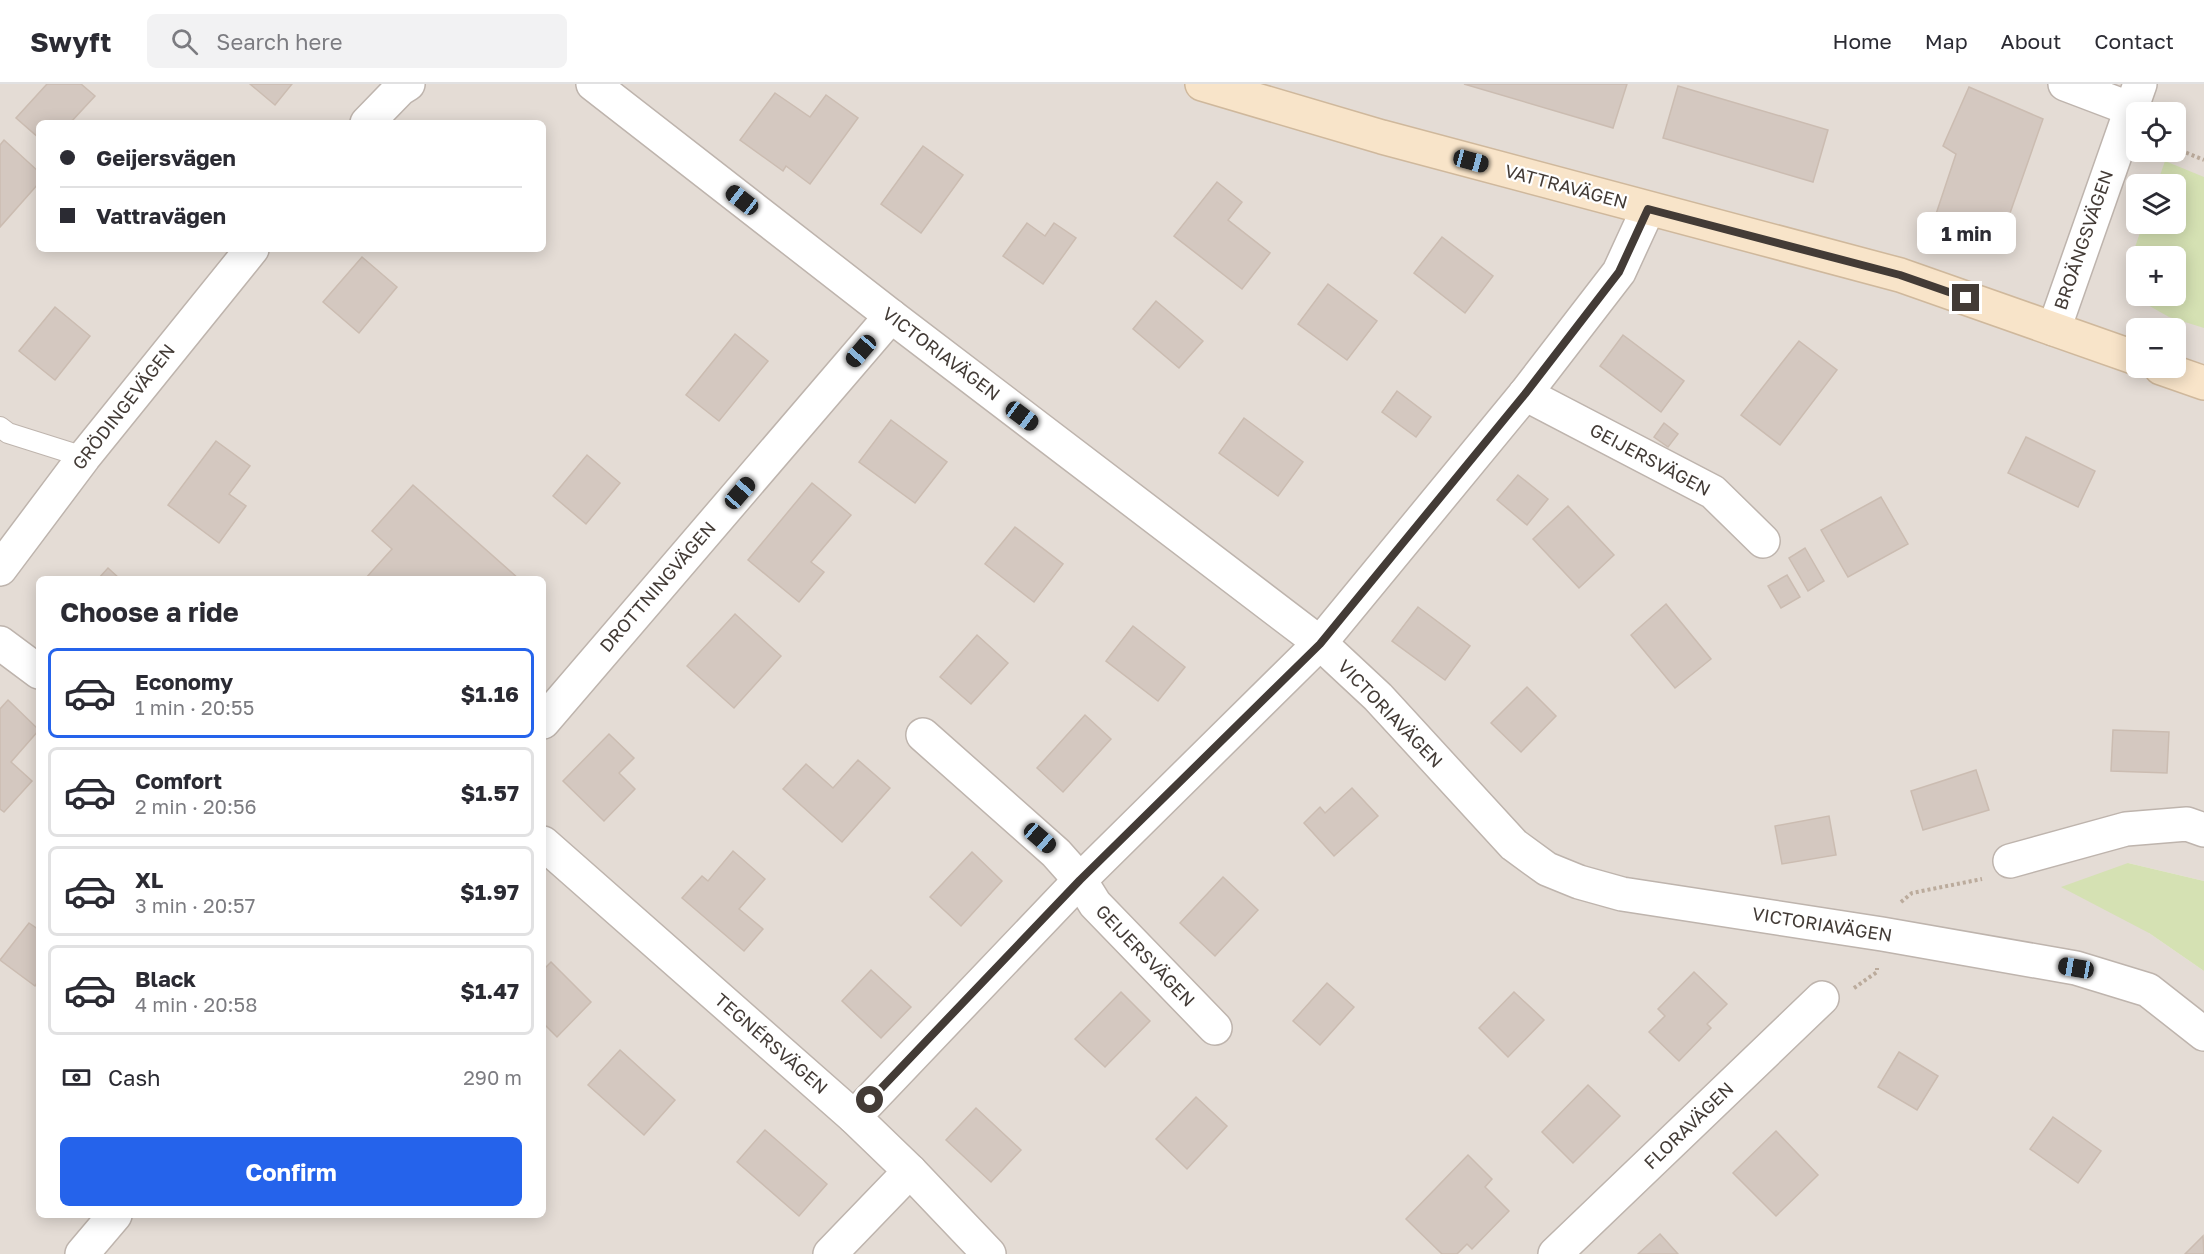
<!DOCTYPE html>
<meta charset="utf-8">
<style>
body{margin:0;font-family:"Golos Text",sans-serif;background:#f2f2f3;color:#2b2b33;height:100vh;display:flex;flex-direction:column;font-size:22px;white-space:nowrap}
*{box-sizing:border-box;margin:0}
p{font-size:20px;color:#7c7c81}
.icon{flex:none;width:33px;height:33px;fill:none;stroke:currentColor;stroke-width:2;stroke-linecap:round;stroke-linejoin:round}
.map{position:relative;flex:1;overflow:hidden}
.details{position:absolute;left:36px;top:492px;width:510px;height:642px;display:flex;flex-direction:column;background:#fff;border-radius:9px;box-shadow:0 3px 15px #0003}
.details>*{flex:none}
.banner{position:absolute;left:36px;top:36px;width:510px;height:132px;border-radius:9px;box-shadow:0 3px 15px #0003;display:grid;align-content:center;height:132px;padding:0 24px;background:#fff}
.fabs{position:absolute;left:2126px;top:18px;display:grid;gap:12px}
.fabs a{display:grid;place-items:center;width:60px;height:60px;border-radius:9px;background:#fff;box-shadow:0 3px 15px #0003;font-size:30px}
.end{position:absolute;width:27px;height:27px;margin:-14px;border:8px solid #433b36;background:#fff;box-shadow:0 0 0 3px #fff}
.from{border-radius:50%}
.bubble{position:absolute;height:42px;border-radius:9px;background:#fff;box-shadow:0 3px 15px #0003;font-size:20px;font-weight:700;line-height:42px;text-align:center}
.car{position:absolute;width:18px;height:36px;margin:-18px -9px;border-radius:8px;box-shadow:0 0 4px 2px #0007;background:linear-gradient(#222 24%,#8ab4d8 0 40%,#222 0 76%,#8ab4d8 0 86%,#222 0)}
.banner b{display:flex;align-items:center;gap:21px;height:57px;font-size:22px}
.banner b+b{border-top:2px solid #e1e1e2}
.banner i{width:15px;height:15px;background:#2b2b33}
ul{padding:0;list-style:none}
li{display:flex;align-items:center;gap:18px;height:90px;margin:0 12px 9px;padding:0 12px;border:3px solid #e1e1e2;border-radius:9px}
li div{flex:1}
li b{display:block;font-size:22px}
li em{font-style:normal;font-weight:700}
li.active{border-color:#2563eb}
li>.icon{width:54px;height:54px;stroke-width:1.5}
h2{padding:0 24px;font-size:27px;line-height:72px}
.pay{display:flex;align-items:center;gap:15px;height:66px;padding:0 24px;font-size:22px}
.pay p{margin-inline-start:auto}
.button{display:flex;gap:12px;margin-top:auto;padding:12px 24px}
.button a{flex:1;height:69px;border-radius:9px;background:#2563eb;color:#fff;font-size:24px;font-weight:700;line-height:69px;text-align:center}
header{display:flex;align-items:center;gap:36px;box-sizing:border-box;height:84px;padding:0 30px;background:#fff;border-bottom:2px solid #e1e1e2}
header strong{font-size:28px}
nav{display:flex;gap:33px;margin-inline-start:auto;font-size:21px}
.search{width:420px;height:54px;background:#f2f2f3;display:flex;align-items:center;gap:15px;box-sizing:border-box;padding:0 21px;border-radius:9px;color:#7c7c81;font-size:22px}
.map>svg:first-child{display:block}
</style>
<header>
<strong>Swyft</strong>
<div class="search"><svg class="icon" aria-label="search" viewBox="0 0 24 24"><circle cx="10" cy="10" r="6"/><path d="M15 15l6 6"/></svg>Search here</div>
<nav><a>Home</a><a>Map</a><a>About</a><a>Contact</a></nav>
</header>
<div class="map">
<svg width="2204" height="1170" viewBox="0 0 2204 1170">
<rect width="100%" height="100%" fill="#f1ebe6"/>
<path fill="#e4dcd5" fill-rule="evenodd" d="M0,0h2204v797l-76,-18 21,70 55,38v283h-2204zM2136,28h39v40h-39zM39,39h504v126h-504zM2136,100h39v40h-39zM2136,172h39v40h-39zM2136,244h39v40h-39zM39,495h504v636h-504z"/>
<g fill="#d5e1b3" fill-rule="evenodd">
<path d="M2165,77l39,16v151l-35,-11 -39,-22 -4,-22 17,-49h32v-40h-18zM2136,172h39v40h-39z"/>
<polygon points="2128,779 2204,797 2204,887 2149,849 2061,803"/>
</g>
<g fill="#d4c8c0" stroke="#cbbcb1" stroke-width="1.5">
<polygon points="47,0 81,0 95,12 70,39 39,39 39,54 16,34"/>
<polygon points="250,0 292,0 275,21"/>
<polygon points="1464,0 1627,0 1613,44"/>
<polygon points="1678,2 1828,46 1813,98 1663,54"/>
<polygon points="1969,3 2043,35 2003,149 1987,142 1978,161 1932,142 1956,70 1943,62"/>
<polygon points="775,9 810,33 826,11 858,34 810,100 786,82 783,87 740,56"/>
<polygon points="4,56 39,88 39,99 0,143 0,61"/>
<polygon points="923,62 963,91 921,149 881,120"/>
<polygon points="1217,98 1242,118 1228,136 1270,169 1242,205 1174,152"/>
<polygon points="1027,139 1045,152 1054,139 1076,154 1043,200 1003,172"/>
<polygon points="1442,153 1493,192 1465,229 1414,189"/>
<polygon points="362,173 397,203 359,249 323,218"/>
<polygon points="1328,200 1377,237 1347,276 1298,240"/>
<polygon points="1156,217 1203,257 1179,284 1133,245"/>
<polygon points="55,223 90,252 55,296 19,267"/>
<polygon points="735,250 768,277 719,337 686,311"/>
<polygon points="1623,251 1684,297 1661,328 1600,282"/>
<polygon points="1799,257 1837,286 1780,361 1741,331"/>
<polygon points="1397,307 1431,333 1416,353 1382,328"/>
<polygon points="1244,334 1303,378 1278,412 1219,369"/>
<polygon points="891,336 947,378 915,419 859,378"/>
<polygon points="1664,339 1678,350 1668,363 1654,353"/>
<polygon points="2026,353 2095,387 2078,423 2008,389"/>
<polygon points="216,357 250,382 229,410 246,422 219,459 168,421"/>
<polygon points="587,371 620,399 586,440 553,412"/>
<polygon points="1518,391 1548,415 1527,441 1497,416"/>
<polygon points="812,399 851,431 811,478 824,488 799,518 748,476"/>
<polygon points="413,401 519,495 365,495 392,465 372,447"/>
<polygon points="1881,413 1908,460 1848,493 1821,446"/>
<polygon points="1568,422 1614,471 1579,504 1533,455"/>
<polygon points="1015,443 1063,480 1034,518 985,480"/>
<polygon points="1805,464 1824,497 1808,507 1789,474"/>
<polygon points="108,484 120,495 98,495"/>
<polygon points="1787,491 1800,513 1781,524 1768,502"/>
<polygon points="1666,520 1711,575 1675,604 1631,551"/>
<polygon points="1418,523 1470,562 1445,596 1392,557"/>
<polygon points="735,530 781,572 734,624 687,582"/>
<polygon points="1133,542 1185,583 1158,617 1106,577"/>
<polygon points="977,551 1008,579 971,620 940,593"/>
<polygon points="1527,603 1556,632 1521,668 1491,639"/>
<polygon points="8,616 39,646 11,678 32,697 4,728 0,725 0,625"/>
<polygon points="1085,631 1111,655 1063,708 1037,684"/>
<polygon points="2113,646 2169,648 2167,689 2111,687"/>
<polygon points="609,650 634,674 619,689 635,705 604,737 563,697"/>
<polygon points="858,676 890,704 842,758 783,705 806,680 833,704"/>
<polygon points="1976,686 1989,726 1923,746 1911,707"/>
<polygon points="1352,704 1378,732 1334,772 1304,739 1320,723 1325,729"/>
<polygon points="1829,732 1836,771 1782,780 1775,742"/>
<polygon points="733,767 765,795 739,825 763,845 744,867 682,814 702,792 708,797"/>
<polygon points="972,768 1002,797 961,842 930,813"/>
<polygon points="1223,793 1258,826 1215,872 1180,839"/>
<polygon points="29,839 39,846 39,896 35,902 0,876"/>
<polygon points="551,878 591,918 557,953 543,939 543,886"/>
<polygon points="871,886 911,923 881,954 842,917"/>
<polygon points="1694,888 1727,920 1707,940 1711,944 1679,977 1649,948 1665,932 1658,925"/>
<polygon points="1327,899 1354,923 1320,961 1293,937"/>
<polygon points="1121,908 1150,937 1105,983 1075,955"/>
<polygon points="1514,908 1544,936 1508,973 1479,944"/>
<polygon points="620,966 675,1016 644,1051 588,1001"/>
<polygon points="1899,968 1938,992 1917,1026 1878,1003"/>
<polygon points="1588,1001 1620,1032 1573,1079 1542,1048"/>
<polygon points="1196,1013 1227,1042 1187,1085 1156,1055"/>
<polygon points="976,1024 1021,1066 991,1098 946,1056"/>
<polygon points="2053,1033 2101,1067 2078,1099 2030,1065"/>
<polygon points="765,1046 827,1100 799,1132 737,1078"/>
<polygon points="1776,1047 1818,1091 1776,1132 1733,1089"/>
<polygon points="1468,1071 1492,1095 1485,1103 1509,1127 1472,1165 1467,1160 1457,1170 1442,1170 1406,1135"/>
<polygon points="1660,1150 1678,1170 1638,1170"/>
<polygon points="2203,1152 2204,1170 2185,1170"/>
</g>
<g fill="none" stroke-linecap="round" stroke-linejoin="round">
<defs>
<polyline id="lane" points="0,343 8,349 84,373"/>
<g id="street">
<polyline points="593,0 891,232 1320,559 1378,613 1514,761 1547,785 1579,798 1622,810 1882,850 2076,884 2148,906 2204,950"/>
<polyline points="2065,0 2131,25"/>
<polyline points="367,39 400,5 408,0"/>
<polyline points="2054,245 2140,0"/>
<polyline points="1525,310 1713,408 1763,457"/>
<polyline points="0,485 84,373 252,165"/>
<polyline points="0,559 39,588"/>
<polyline points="543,638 891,232"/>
<polyline points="923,651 1056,769 1080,796 1095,820 1215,944"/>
<polyline points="543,759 854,1033 910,1087 989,1170"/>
<polyline points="2010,777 2126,745 2187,740 2204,746"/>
<polyline points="854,1033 1080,796 1320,559 1525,310 1619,188 1648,125"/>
<polyline points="82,1170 115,1131"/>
<polyline points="830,1170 910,1087"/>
<polyline points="1555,1170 1822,914"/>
</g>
<g id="secondary">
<polyline points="1202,0 1382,53 1900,191 2136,274"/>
<polyline points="2161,284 2204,299"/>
</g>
</defs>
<use href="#lane" stroke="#beb4ad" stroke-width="22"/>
<use href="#street" stroke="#beb4ad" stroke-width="36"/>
<use href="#secondary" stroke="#cfb89c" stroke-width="36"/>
<g stroke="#bbab9c" stroke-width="4" stroke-dasharray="3 3" stroke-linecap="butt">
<polyline points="2175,64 2204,76"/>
<polyline points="1901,818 1912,809 1982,795"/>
<polyline points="1854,904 1877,888 1877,884"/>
</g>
<use href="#lane" stroke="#fff" stroke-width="20"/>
<use href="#street" stroke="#fff" stroke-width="33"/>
<use href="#secondary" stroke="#f8e4c9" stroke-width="33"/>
</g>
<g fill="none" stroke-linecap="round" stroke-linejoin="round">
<polyline stroke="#433b36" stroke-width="8" points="870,1016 1080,796 1320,560 1525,310 1619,188 1648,125 1900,191 1966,214"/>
</g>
<g text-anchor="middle" stroke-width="4.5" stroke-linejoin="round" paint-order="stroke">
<g font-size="18" fill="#433b36" stroke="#fff">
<text transform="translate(1566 103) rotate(15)" y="6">VATTRAVÄGEN</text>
<text transform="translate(2084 156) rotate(-71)" y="6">BROÄNGSVÄGEN</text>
<text transform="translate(941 270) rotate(37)" y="6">VICTORIAVÄGEN</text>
<text transform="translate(124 323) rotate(-52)" y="6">GRÖDINGEVÄGEN</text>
<text transform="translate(1650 376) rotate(28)" y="6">GEIJERSVÄGEN</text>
<text transform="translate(658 503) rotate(-49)" y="6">DROTTNINGVÄGEN</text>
<text transform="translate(1390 630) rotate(46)" y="6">VICTORIAVÄGEN</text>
<text transform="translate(1822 841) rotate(9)" y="6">VICTORIAVÄGEN</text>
<text transform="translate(1145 872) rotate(46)" y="6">GEIJERSVÄGEN</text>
<text transform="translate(771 960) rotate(41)" y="6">TEGNÉRSVÄGEN</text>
<text transform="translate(1689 1042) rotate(-44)" y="6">FLORAVÄGEN</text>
</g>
</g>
</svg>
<div class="fabs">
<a><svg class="icon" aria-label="locate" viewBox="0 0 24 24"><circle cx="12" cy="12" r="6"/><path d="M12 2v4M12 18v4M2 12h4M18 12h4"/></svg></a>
<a><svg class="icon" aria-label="layers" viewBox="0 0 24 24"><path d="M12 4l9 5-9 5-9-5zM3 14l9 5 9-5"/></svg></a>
<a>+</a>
<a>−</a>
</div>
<i class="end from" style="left:870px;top:1016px"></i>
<i class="end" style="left:1966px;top:214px"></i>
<div class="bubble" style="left:1917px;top:128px;width:99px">1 min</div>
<i class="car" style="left:1471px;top:77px;rotate:105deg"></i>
<i class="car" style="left:742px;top:116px;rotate:308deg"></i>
<i class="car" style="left:861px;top:267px;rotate:221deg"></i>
<i class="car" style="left:1022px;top:332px;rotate:127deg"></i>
<i class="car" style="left:740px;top:409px;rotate:41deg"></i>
<i class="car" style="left:1040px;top:754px;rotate:131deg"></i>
<i class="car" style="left:2076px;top:884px;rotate:280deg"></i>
<div class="banner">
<b><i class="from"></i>Geijersvägen</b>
<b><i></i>Vattravägen</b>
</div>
<section class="details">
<h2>Choose a ride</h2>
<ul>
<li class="active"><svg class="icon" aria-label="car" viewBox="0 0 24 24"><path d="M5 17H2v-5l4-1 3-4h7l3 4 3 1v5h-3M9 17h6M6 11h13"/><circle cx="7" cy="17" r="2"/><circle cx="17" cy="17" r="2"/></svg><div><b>Economy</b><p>1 min · 20:55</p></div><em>$1.16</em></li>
<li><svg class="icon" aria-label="car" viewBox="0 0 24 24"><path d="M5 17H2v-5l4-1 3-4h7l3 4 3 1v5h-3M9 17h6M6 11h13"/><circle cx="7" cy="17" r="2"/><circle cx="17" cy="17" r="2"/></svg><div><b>Comfort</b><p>2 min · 20:56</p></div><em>$1.57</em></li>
<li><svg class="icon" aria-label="car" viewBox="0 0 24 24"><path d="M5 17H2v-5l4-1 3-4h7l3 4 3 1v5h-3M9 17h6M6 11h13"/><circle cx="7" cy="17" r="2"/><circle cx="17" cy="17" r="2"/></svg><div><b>XL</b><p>3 min · 20:57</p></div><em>$1.97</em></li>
<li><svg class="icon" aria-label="car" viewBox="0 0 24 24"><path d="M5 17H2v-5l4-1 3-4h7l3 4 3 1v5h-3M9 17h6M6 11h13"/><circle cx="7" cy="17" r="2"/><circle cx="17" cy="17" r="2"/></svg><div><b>Black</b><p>4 min · 20:58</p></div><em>$1.47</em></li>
</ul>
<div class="pay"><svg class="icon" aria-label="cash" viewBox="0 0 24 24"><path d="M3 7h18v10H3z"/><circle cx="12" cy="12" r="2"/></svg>Cash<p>290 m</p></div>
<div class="button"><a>Confirm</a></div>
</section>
</div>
